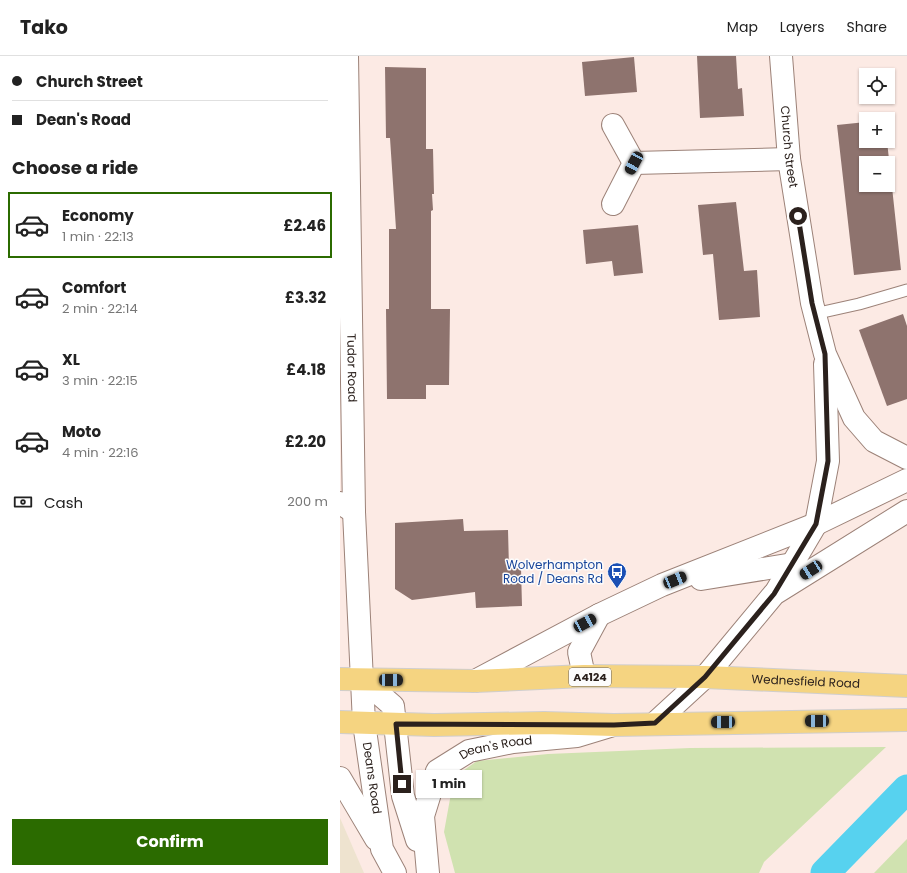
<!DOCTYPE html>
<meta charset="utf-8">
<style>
body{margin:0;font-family:Poppins,sans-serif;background:#f2f2f2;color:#222;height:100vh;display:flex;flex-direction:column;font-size:15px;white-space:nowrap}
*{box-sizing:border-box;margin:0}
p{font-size:13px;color:#767676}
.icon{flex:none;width:22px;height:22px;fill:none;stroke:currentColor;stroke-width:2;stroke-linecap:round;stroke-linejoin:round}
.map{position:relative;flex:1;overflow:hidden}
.sheet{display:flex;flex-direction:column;background:#fff;width:340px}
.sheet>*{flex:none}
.hud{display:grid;align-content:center;height:88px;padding:0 12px;background:#fff}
.controls{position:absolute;left:519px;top:12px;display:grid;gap:8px}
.controls a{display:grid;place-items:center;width:36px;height:36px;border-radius:0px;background:#fff;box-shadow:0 1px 3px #0004;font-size:20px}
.end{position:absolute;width:18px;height:18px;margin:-9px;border:5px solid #2b211d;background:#fff;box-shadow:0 0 0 2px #fff}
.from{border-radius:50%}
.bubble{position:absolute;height:28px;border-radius:0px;background:#fff;box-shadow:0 1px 3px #0004;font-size:13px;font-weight:700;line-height:28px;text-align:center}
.car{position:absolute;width:12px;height:24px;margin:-12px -6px;border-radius:5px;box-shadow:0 0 3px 1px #0007;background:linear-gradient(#222 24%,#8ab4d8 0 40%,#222 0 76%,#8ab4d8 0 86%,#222 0)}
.hud b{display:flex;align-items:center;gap:14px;height:38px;font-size:15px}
.hud b+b{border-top:1px solid #e0e0e0}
.hud i{width:10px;height:10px;background:#222}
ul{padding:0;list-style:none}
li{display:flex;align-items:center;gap:12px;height:66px;margin:0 8px 6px;padding:0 4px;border:2px solid transparent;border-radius:0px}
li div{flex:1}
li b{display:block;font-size:15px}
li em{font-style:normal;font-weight:700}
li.active{border-color:#2b6b00}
li>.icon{width:36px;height:36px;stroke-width:1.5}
h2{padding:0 12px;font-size:18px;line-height:48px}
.pay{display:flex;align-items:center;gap:10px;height:44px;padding:0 12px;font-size:15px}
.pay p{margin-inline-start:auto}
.primary-button{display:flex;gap:8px;margin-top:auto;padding:8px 12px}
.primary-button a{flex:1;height:46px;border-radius:0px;background:#2b6b00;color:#fff;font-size:16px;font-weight:700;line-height:46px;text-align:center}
header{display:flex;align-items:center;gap:24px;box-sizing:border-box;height:56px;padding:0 20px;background:#fff;border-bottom:1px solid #e0e0e0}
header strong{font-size:19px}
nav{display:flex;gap:22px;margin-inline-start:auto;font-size:14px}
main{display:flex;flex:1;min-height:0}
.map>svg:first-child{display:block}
</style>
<header>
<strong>Tako</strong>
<nav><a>Map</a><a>Layers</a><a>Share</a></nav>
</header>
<main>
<section class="sheet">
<div class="hud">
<b><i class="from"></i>Church Street</b>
<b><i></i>Dean's Road</b>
</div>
<h2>Choose a ride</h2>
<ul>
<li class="active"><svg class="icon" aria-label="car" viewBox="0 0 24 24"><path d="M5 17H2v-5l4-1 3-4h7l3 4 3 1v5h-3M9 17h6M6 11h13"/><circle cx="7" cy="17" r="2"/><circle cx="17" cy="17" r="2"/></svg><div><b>Economy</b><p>1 min · 22:13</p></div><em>£2.46</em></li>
<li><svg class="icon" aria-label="car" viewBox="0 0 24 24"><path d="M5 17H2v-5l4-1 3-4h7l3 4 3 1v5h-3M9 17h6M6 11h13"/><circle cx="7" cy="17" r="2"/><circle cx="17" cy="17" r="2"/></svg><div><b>Comfort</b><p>2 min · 22:14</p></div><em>£3.32</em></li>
<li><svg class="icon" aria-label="car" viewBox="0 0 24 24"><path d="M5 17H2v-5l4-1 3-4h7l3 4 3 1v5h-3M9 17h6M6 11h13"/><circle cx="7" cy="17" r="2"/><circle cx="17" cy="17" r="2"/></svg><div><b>XL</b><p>3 min · 22:15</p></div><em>£4.18</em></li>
<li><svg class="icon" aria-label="car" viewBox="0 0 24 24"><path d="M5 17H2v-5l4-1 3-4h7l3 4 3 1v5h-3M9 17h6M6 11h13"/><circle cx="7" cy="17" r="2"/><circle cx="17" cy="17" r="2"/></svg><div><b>Moto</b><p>4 min · 22:16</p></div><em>£2.20</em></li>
</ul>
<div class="pay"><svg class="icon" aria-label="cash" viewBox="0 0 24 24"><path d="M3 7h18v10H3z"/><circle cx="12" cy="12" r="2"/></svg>Cash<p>200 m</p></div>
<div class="primary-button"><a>Confirm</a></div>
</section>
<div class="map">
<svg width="567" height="817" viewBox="0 0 567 817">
<rect width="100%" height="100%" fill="#fceae4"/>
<polygon fill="#eee3cf" points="0,762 24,817 0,817"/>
<g fill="#d0e2b0">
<polygon points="546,691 424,806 419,817 115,817 104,776 114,721 137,705 208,698 350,692"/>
<polygon points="567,783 567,817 534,817"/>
</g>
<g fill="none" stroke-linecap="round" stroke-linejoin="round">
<polyline stroke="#57d2ef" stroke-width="29" points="485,817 567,733"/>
</g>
<g fill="#8e736e" fill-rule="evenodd">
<polygon points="357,0 396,0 398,33 402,32 404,60 360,62"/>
<polygon points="294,1 297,36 245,40 242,6"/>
<polygon points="45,11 86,12 86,93 93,93 94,138 92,138 93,154 91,155 91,253 110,253 109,329 86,329 86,343 47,343 46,253 49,253 49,173 56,173 50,82 46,82"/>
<path d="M526,66v19h21l14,129 -47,5 -17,-150zM526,107h22v22h-22z"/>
<polygon points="396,146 404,215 417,214 420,261 379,264 373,198 363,199 358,149"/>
<polygon points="298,169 303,217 274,220 272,205 246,208 243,174"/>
<polygon points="563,258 567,270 567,343 547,350 519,274"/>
<polygon points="123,463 124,475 168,474 169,512 181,512 182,550 136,552 135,536 72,544 55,533 55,467"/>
</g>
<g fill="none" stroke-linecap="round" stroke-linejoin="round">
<defs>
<polyline id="lane" points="474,258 519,248 567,234"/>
<g id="street">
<polyline points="294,107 449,103"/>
<polyline points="273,148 294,107 273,69"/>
<polyline points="0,447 14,456"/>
</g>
<g id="secondary">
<path id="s1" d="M7,0l7,456 10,211 18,126 13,24"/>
<path id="s2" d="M441,0l8,103 23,144 13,51 29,64 20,23 33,17"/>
<polyline points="361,523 453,508"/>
<polyline points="437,534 476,468 488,405 485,308"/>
<polyline points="244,620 239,596 259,559"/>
<polyline points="23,624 53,650 63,740 77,784"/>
<polyline points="135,625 259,559 322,529 476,468 567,424"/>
<polyline points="315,667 365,621 434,538 567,455"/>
<polyline points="0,722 36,783"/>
<path id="s3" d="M88,817l-5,-57 14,-45 32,-20 44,-9 64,-6 33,-10"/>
</g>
<g id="primary">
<path id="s4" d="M0,623l135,2 109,-5 121,1 202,9"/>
<polyline points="0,666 94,669 204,667 274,669 567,664"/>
</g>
</defs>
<use href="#lane" stroke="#9c8278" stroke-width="13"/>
<use href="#street" stroke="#9c8278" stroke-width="24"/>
<use href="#secondary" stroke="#9c8278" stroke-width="24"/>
<use href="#primary" stroke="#d0cecd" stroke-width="24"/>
<use href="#lane" stroke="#fff" stroke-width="11"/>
<use href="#street" stroke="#fff" stroke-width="22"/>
<use href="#secondary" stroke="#fff" stroke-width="22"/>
<use href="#primary" stroke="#f5d481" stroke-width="22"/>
</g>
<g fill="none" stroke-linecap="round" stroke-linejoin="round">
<polyline stroke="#2b211d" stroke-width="5" points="62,728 56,668 274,669 315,667 365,621 434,538 476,468 488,405 485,298 472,247 458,160"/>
</g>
<defs>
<symbol id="bus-pin" viewBox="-11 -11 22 30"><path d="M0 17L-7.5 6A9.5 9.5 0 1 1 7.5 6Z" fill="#1a4fb4" stroke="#fcfcfc"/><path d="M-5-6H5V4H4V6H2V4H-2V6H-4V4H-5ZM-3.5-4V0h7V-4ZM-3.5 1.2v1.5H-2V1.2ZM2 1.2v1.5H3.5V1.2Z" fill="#fff"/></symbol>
</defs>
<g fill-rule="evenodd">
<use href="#bus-pin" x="266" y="505" width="22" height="30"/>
</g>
<g text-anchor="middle" stroke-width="3" stroke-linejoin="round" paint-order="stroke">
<rect fill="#fcfcfc" stroke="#6a6360" stroke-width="1" x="229" y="612" width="42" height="18" rx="3"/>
<g font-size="11" font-weight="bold" fill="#2b211d">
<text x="250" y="625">A4124</text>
</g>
<g font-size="12" fill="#2b211d" stroke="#fcfcfc">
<text dy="4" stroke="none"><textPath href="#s2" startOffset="91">Church Street</textPath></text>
<text dy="4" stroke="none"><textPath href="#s1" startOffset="312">Tudor Road</textPath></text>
<text dy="4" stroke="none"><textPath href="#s4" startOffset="466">Wednesfield Road</textPath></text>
<text dy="4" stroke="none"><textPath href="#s3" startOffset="169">Dean's Road</textPath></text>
<text dy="4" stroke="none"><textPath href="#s1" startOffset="723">Deans Road</textPath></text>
</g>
<g font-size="12" fill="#164399" stroke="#fcfcfc" text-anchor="end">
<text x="263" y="513">Wolverhampton<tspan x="263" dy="14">Road / Deans Rd</tspan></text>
</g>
</g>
</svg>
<div class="controls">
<a><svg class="icon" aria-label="locate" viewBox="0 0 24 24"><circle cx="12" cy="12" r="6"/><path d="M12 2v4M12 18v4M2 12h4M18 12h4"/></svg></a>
<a>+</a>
<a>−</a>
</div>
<i class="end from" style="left:458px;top:160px"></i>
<i class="end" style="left:62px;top:728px"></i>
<div class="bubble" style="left:76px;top:714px;width:66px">1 min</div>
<i class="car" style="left:294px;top:107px;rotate:208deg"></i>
<i class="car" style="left:471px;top:514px;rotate:237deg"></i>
<i class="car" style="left:335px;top:524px;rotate:68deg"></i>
<i class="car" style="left:245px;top:567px;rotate:62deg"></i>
<i class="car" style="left:51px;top:624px;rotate:91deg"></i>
<i class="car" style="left:477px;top:665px;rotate:270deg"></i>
<i class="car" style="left:383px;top:666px;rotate:269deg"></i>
</div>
</main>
